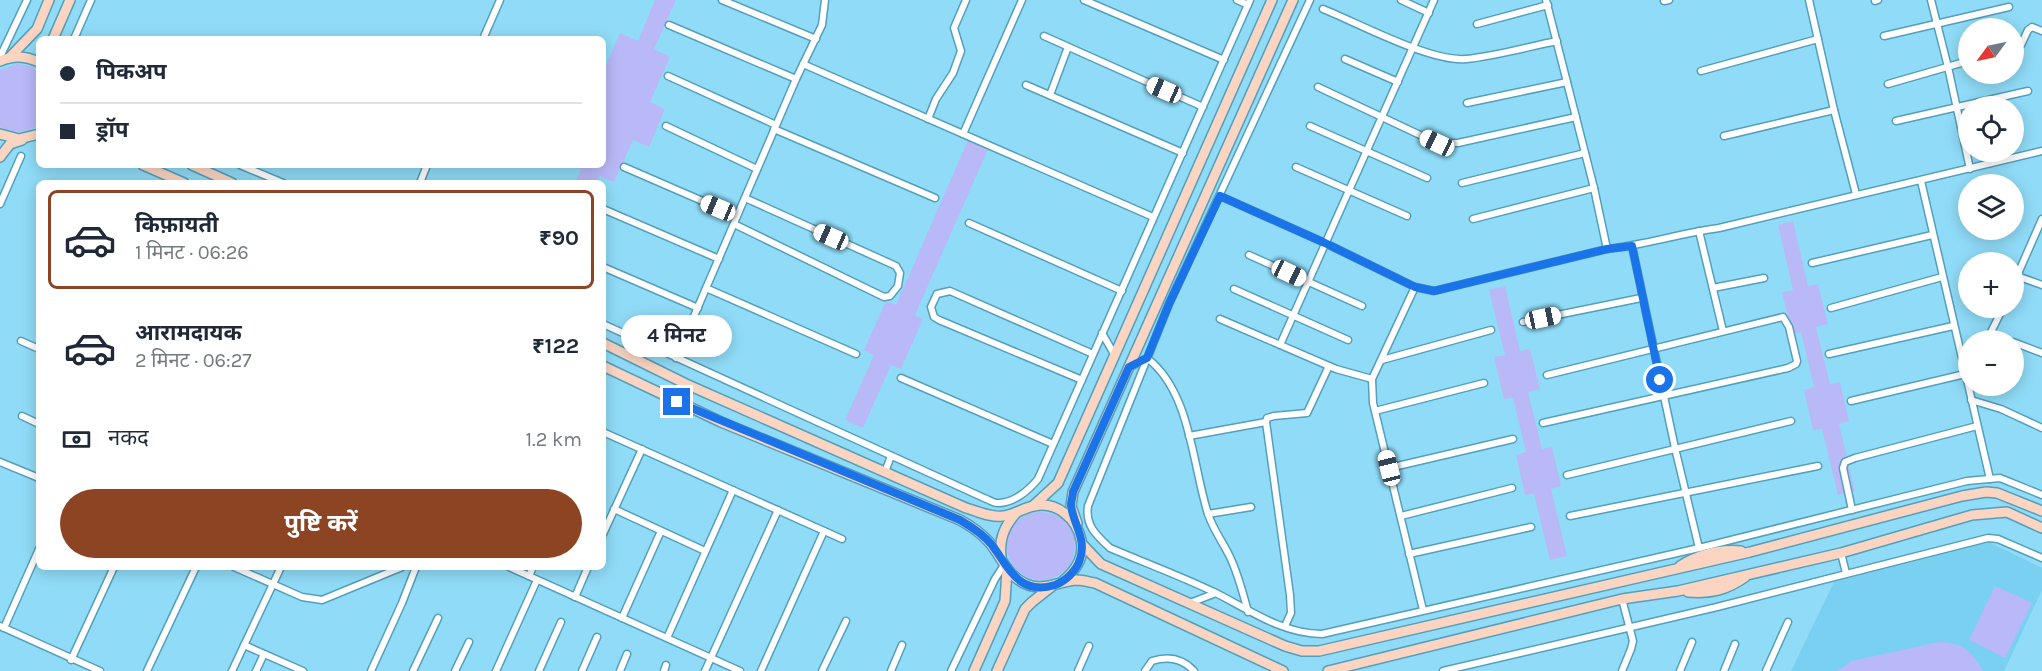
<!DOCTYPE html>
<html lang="hi">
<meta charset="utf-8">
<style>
body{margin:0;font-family:Karla,"Noto Sans Devanagari",sans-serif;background:#f2f2f3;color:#1f2937;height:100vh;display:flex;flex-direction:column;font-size:22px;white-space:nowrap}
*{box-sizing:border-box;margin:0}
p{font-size:20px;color:#747a83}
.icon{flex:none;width:33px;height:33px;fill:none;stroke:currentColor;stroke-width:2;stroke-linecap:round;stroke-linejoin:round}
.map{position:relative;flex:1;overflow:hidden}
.side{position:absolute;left:36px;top:180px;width:570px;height:390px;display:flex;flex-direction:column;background:#fff;border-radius:9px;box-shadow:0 3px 15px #0003}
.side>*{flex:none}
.banner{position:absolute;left:36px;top:36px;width:570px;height:132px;border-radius:9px;box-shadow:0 3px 15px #0003;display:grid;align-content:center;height:132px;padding:0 24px;background:#fff}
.needle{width:39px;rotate:237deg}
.buttons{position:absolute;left:1958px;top:18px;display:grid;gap:12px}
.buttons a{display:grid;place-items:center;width:66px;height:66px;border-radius:50%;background:#fff;box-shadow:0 3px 15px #0003;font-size:30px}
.end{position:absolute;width:27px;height:27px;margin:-14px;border:8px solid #1a73e8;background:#fff;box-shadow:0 0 0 3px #fff}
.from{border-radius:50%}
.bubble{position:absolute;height:42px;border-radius:21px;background:#fff;box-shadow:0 3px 15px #0003;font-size:20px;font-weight:700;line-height:42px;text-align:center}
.car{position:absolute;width:18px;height:36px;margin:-18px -9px;border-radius:8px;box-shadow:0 0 4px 2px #0007;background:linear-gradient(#fff 24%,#345 0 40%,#fff 0 76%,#345 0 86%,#fff 0)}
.banner b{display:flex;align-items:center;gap:21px;height:57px;font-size:22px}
.banner b+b{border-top:2px solid #e0e1e3}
.banner i{width:15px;height:15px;background:#1f2937}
ul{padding:10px 0 0;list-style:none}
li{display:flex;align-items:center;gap:18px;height:99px;margin:0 12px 9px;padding:0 12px;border:3px solid transparent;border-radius:9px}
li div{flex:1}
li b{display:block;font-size:22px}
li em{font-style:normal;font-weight:700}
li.current{border-color:#8c4423}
li>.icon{width:54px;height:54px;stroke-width:1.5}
.pay{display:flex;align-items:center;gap:15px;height:66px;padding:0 24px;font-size:22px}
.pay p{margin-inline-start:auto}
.cta{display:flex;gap:12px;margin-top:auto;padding:12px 24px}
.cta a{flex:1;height:69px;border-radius:36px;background:#8c4423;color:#fff;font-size:24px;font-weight:700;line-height:69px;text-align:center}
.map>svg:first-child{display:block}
</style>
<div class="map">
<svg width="2042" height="671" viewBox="0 0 2042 671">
<rect width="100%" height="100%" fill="#90dcf8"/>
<polygon fill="#7ad0f0" points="1989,542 2042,568 2042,590 2004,671 1791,671 1834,582"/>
<g fill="#b9b9f8">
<polygon points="655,0 676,0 654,49 670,57 650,102 665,109 649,147 633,140 614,182 599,176 596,183 575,183 581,169 571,165 603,165 603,72 620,33 638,41"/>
<path d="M17,64l13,2 9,6v52c-12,10 -25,9 -39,3v-57z"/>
<polygon points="969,138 989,147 915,315 923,319 901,369 891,365 863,428 845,420 874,355 864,350 886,301 896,305"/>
<polygon points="1793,221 1808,286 1818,284 1828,324 1816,327 1830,384 1840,382 1849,421 1839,424 1855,491 1838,495 1822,429 1813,430 1804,390 1814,387 1801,332 1792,334 1782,292 1793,290 1778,225"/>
<polygon points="1505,286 1520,351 1530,349 1540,389 1528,392 1542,449 1552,447 1561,486 1551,489 1567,556 1550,560 1534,494 1525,495 1516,455 1526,452 1513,398 1504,399 1494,357 1505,355 1489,290"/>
<circle cx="1041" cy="546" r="34"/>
<polygon points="1995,586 2032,603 2005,658 1969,640"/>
<path d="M1939,642c25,1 32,9 44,29h-146l15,-10z"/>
</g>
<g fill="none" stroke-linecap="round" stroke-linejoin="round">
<defs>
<g id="street">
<polyline points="722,0 816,39"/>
<polyline points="1084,0 1224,60"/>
<polyline points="1237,0 1248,5"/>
<path d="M1310,0l-141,304 -81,202c-3,19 8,29 22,42 35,15 71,28 106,45 33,17 67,41 106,41l377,-86 268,-67 33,-3 42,17"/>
<polyline points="1401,0 1429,13"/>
<polyline points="1546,0 1594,188 1607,249"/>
<polyline points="1809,0 1834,110 1856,194"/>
<polyline points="1931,0 1948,67 1970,169"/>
<polyline points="1664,1 1669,0"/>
<polyline points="1875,1 1878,0"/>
<path d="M1323,9c35,14 107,53 143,50 30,-3 61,-12 91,-18"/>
<polyline points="1477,24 1548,5"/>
<polyline points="669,25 796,79"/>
<polyline points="1044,36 1203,107"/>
<polyline points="1884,36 2009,7"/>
<polyline points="74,39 91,0"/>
<polyline points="483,39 500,0"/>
<polyline points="2013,49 2021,45 2028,30 2032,27 2042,31"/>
<polyline points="0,57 27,0"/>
<polyline points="1345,59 1398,82"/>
<polyline points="803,64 1153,217"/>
<polyline points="1701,71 1818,39"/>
<polyline points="668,76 776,125"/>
<polyline points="1888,84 1968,61"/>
<polyline points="1026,85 1183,153"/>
<polyline points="1318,87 1437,143 1458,143 1576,117"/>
<polyline points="1050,95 1068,47"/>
<polyline points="1467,103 1567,82"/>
<polyline points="928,119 936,99 953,73 961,51 954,28 966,0"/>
<polyline points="1896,121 2028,91"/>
<polyline points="666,126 757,169"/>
<polyline points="1310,126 1427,178"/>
<polyline points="774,129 935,198"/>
<polyline points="963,134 1022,0"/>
<polyline points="1724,136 1834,110"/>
<polyline points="240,165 283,183"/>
<polyline points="624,167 737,216"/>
<polyline points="1296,167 1407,216"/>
<polyline points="1921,181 1990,479"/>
<polyline points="420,183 427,165"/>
<polyline points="1462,183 1585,153"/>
<path d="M1220,196l105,47 90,44 19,4 173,-42c38,-4 74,-16 112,-21l323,-77"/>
<polyline points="0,204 21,156"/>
<polyline points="603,209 719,259"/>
<polyline points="1473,219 1594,188"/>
<polyline points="969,223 1122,291"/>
<polyline points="734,224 884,297 890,296 898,286 900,273 896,266 745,198"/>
<polyline points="1699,231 1723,331"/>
<polyline points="1632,246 1675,448 1699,548"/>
<polyline points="1249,255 1362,306"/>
<polyline points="1812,263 1932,235"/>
<polyline points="603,267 698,308"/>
<polyline points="2017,276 2042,285"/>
<polyline points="2013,285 2042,219"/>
<polyline points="1415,287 1372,379 1373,403 1423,610"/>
<polyline points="706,288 856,354"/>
<polyline points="1713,288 1764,278"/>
<polyline points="1234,289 1348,340"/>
<polyline points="1831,308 1942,277"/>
<polyline points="1220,319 1336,369 1372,379"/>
<polyline points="1523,322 1641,298"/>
<path d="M603,324l381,174c4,1 9,5 13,5 16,1 32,-13 41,-24l212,-479"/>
<polyline points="1102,333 1114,354"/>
<polyline points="1990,337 2005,340"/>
<polyline points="1987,340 2003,308"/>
<polyline points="21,341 39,349"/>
<polyline points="2013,342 2042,353"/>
<polyline points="1280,345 1434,0"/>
<polyline points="1829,354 1953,326"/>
<polyline points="676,358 796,79 822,25 825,0"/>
<polyline points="1382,360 1491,330"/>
<path d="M1130,367l17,-9c44,34 45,106 61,156 5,15 14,27 21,41 9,18 14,38 19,57"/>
<polyline points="901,378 1053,444"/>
<polyline points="1082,380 939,320 934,317 931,307 937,294 950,291 1093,354"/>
<polyline points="1971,400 2001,409 2042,428"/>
<polyline points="1851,401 1965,374"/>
<polyline points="1375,411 1484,383"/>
<polyline points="22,416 39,424"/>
<polyline points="1543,423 1788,368 1796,364 1797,361 1789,327 1783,317 1547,375"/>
<polyline points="603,432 842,539"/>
<polyline points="1189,436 1266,422"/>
<polyline points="0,462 39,478"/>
<polyline points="1389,468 1513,439"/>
<polyline points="885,472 891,456"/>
<polyline points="1567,475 1791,421"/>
<polyline points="614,509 705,551"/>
<polyline points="1852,510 1843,468 1845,462 1855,458 1977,426"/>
<polyline points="1208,514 1251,507"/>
<polyline points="1401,516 1512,488"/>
<polyline points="1570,516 1818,466"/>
<polyline points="603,534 642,449"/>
<polyline points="1841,553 1846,573"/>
<polyline points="1409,554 1531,527"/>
<polyline points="234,567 302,597 322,600 402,567"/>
<polyline points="509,567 740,671"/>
<polyline points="529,576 533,567"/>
<polyline points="575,597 588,567"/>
<polyline points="1622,599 1633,641 1631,649 1622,671"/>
<polyline points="1190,603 1216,593"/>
<polyline points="622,618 661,531"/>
<polyline points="0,626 100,671"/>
<polyline points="1285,626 1291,613 1290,595 1266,422 1267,418 1274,416 1307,413 1329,366"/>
<polyline points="4,628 39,549"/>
<polyline points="667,638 733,490"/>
<polyline points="244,645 303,671"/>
<polyline points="71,660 114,567"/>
<polyline points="147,671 196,567"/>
<polyline points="232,671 281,567"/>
<polyline points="256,671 264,654"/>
<polyline points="371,671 402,603 416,567"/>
<polyline points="413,671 438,618"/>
<polyline points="455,671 469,642"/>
<polyline points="496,671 537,580"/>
<polyline points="539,671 561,622"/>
<polyline points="582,671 597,637"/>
<polyline points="620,671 627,654"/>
<polyline points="664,671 666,665"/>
<polyline points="705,671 778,510"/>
<polyline points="761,671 824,531"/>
<polyline points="822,671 846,621"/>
<polyline points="891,671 902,645"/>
<polyline points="951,671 995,579 1004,565"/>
<polyline points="1078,671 1089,646"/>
<path d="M1145,671l7,-10c16,-5 30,-3 42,10"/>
<polyline points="1443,671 1717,607 1988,538 1998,539 2042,558"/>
<polyline points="1680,671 1692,642"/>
<polyline points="1724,671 1735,644"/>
<polyline points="1766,671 1788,622"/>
</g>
<g id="secondary">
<polyline points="53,39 70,0"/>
<polyline points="10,57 37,29 49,0"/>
<path d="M0,61c14,-6 25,-5 39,1"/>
<polyline points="0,134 19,139 39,134"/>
<polyline points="0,157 10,144 22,140"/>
<polyline points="143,165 184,183"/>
<polyline points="192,165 232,183"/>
<path d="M603,343l83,41 280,124c11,3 25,10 37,8 11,-1 20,-8 31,-10 23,-5 43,13 47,34 4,17 -6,31 -18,41"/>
<path d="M603,366l118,56 239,98c11,6 20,12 29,22 13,15 18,34 37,42 17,8 33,-3 51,-4 6,0 12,2 18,3l188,88"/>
<polyline points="1033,506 1058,483 1272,0"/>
<polyline points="1077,523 1071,506 1073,492 1293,0"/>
<polyline points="1082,544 1101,564 1285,646 1302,651 1319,651 1750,552 1962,496 1986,492 1997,493 2042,511"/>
<path d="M1001,557c-2,-18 3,-30 15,-44"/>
<path d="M1680,566c18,-11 39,-17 61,-15"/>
<path d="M1688,592c22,2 39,-2 57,-15"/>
<polyline points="974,671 1005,601 1007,570"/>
<polyline points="997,671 1025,609 1032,602 1051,587"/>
<polyline points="1328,671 1622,599 1678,591 1841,553 1972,515 2007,512 2042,528"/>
</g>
</defs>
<use href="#street" stroke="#549fba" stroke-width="9"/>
<use href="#secondary" stroke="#549fba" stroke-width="12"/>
<use href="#street" stroke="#fff" stroke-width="6"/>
<use href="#secondary" stroke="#fbd5c2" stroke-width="9"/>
</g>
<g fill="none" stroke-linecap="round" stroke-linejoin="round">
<path stroke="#1a73e8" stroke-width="8" d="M677,402l283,118c12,7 23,14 32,25 17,23 27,51 63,40 11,-4 22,-15 25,-26 7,-20 -7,-35 -9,-54 0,-4 2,-9 2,-13l56,-125 18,-9 22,-54 51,-108 105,47 90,44 19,4 173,-42 25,-3 28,134"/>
</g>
</svg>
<div class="buttons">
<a><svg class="needle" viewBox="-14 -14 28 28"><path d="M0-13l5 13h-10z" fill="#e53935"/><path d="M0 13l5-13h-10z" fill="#747a83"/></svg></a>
<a><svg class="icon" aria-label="locate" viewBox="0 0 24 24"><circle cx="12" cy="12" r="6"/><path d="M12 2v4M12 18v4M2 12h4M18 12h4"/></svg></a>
<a><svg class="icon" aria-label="layers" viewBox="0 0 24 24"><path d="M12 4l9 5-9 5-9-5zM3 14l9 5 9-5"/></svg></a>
<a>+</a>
<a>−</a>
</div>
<i class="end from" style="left:1660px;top:380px"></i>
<i class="end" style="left:677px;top:402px"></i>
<div class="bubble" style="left:621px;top:315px;width:111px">4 मिनट</div>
<i class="car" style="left:1164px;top:90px;rotate:294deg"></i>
<i class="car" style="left:1437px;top:143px;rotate:295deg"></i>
<i class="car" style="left:718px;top:208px;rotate:293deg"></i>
<i class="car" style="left:831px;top:237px;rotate:294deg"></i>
<i class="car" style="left:1289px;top:273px;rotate:115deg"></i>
<i class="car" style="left:1543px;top:318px;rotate:78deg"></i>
<i class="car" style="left:1389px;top:468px;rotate:346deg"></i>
<div class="banner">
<b><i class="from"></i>पिकअप</b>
<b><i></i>ड्रॉप</b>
</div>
<section class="side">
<ul>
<li class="current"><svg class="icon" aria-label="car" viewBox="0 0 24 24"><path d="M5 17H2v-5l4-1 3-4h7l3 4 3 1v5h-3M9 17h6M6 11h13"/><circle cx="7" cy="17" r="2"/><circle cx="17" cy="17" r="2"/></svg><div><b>किफ़ायती</b><p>1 मिनट · 06:26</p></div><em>₹90</em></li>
<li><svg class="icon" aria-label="car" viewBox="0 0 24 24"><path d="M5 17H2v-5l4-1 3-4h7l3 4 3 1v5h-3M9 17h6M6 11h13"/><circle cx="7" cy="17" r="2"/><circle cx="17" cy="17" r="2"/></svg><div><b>आरामदायक</b><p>2 मिनट · 06:27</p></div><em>₹122</em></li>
</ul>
<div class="pay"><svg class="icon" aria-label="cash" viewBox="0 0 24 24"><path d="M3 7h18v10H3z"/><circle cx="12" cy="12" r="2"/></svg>नकद<p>1.2 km</p></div>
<div class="cta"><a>पुष्टि करें</a></div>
</section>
</div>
